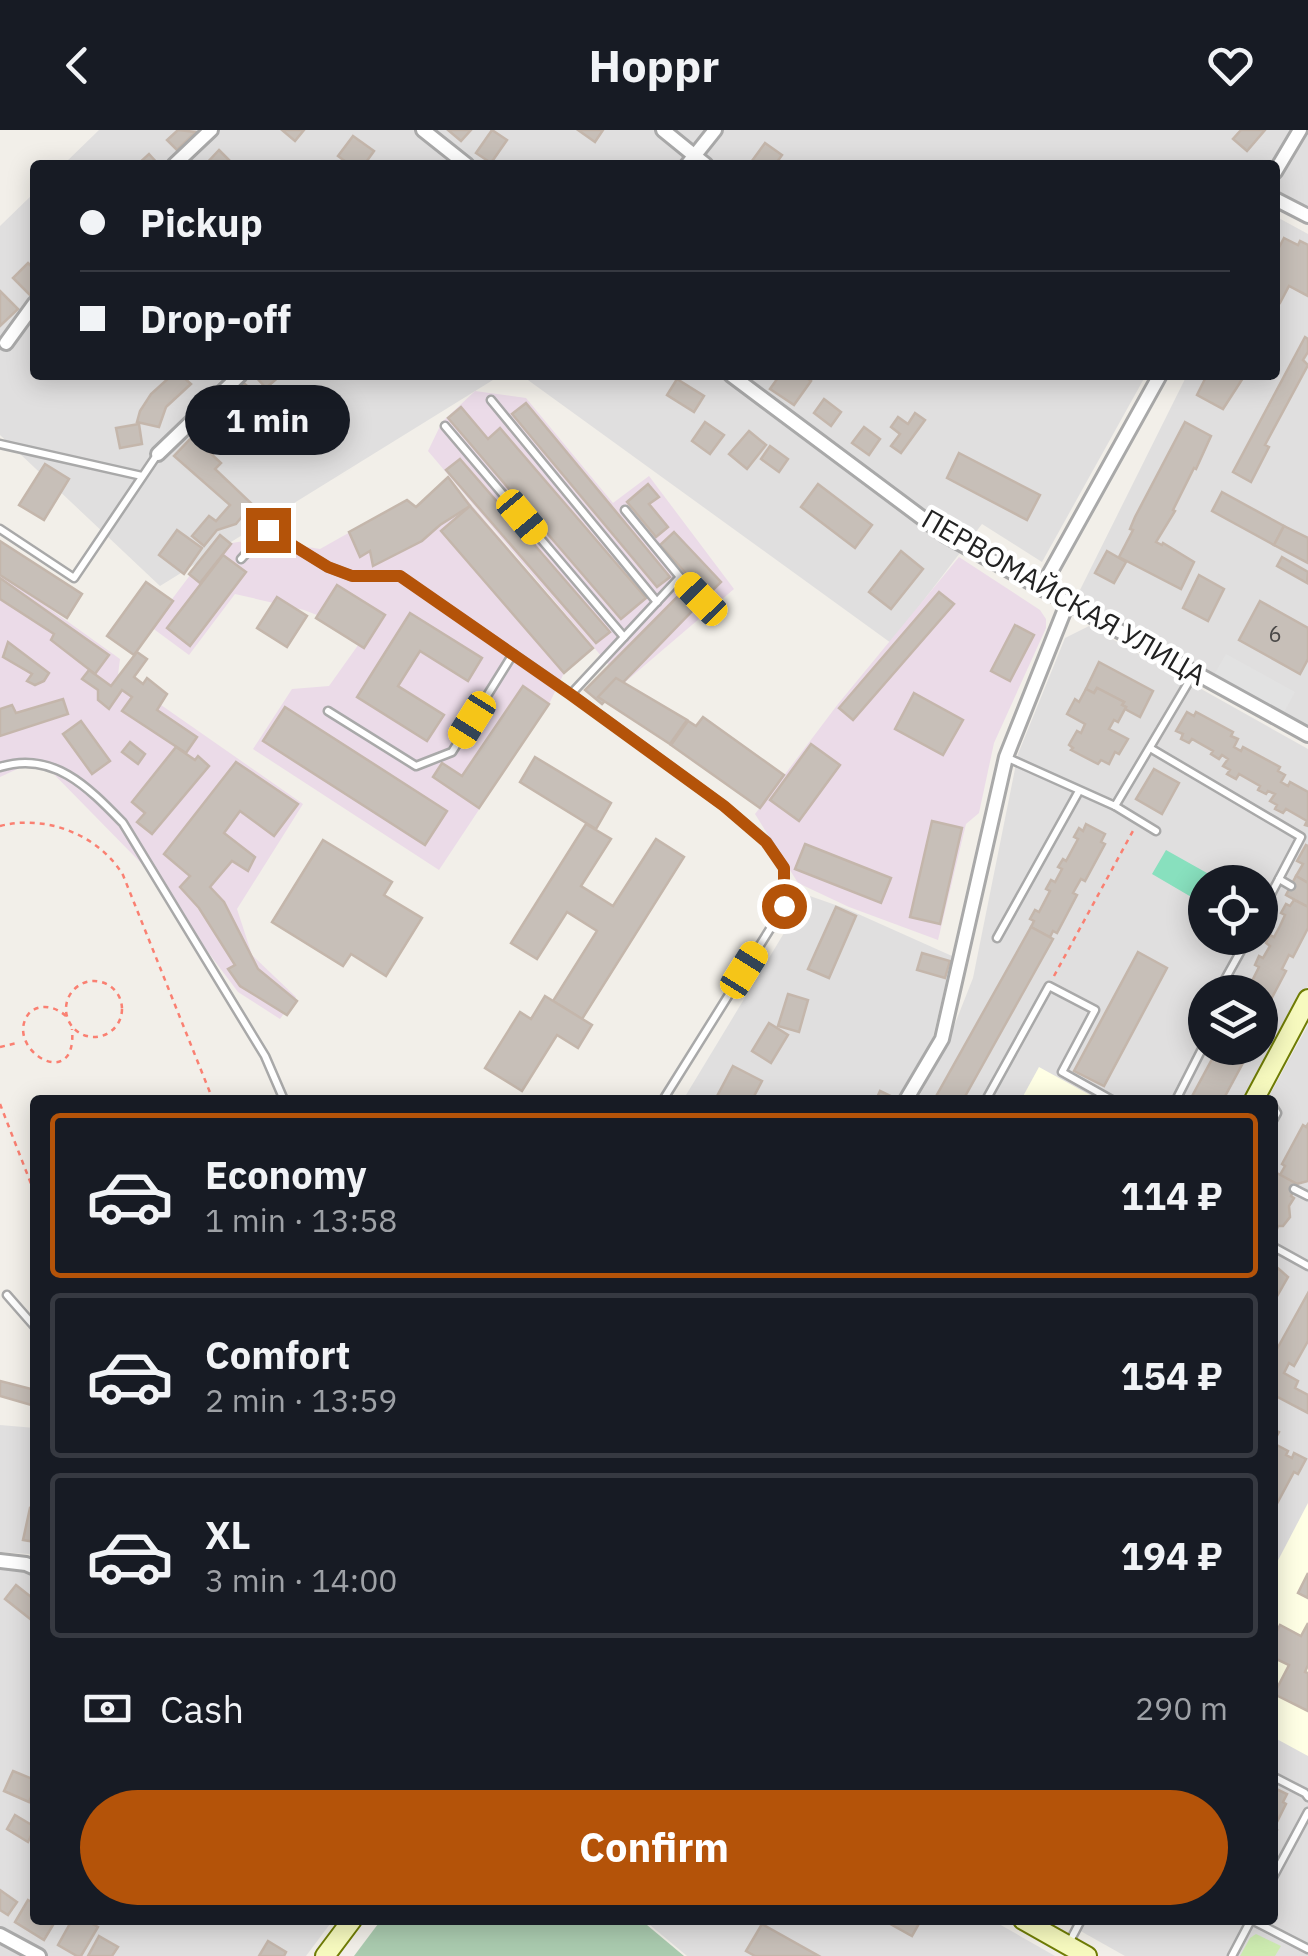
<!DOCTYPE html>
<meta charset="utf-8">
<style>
body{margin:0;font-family:"IBM Plex Sans",sans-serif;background:#20242c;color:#f1f3f6;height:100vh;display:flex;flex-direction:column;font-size:38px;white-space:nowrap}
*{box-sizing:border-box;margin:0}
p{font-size:32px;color:#9ea1a6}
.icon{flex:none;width:55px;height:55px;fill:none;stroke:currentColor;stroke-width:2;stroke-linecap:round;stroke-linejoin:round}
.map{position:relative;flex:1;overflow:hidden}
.side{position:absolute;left:30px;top:965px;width:1248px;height:830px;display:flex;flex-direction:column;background:#171b24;border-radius:10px;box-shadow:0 5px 25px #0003}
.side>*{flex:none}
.banner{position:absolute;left:30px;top:30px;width:1250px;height:220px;border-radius:10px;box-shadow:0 5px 25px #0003;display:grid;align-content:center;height:220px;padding:0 50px;background:#171b24}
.tools{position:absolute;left:1188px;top:735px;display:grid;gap:20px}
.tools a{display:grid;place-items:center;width:90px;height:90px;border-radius:50%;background:#171b24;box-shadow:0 5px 25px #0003;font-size:50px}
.end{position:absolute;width:45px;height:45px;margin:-22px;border:12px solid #b45309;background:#fff;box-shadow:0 0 0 5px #fff}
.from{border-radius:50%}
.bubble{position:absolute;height:70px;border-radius:35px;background:#171b24;box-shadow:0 5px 25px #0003;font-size:32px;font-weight:800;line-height:70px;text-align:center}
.car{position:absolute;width:30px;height:60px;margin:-30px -15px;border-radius:12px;box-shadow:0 0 8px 2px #0007;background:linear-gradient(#f5c518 24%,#345 0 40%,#f5c518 0 76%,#345 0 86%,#f5c518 0)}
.banner b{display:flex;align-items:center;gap:35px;height:95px;font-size:38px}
.banner b+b{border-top:2px solid #363941}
.banner i{width:25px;height:25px;background:#f1f3f6}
ul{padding:18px 0 0;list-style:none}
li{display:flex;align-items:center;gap:30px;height:165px;margin:0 20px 15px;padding:0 30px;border:5px solid #363941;border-radius:10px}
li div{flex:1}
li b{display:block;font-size:38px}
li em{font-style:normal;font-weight:800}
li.selected{border-color:#b45309}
li>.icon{width:90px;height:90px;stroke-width:1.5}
.pay{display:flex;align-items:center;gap:25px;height:110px;padding:0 50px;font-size:38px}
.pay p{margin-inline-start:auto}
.button{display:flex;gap:20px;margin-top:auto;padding:20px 50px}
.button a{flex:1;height:115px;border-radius:60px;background:#b45309;color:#fff;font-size:40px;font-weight:800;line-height:115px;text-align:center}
header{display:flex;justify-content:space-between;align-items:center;height:130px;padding:0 50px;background:#171b24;font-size:45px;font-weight:800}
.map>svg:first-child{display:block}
</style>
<header><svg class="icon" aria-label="back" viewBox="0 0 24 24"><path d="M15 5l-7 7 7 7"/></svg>Hoppr<svg class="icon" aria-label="heart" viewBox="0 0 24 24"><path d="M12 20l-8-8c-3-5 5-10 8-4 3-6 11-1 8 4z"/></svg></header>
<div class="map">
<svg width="1308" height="1826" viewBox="0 0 1308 1826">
<rect width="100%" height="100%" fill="#f2efe9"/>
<g fill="#e0dfdf" fill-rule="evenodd">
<polygon points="99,0 1308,0 1308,77 1275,59 1275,35 63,35"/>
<polygon points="35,62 35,245 501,245 160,456 0,305 0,96"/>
<polygon points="1275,86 1308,104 1308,599 1076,468 1187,245 1275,245"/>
<polygon points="521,245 1146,245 1042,432 982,394 891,513"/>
<path d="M1089,496l219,123v237l-61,114h-330l28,-51 28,-71 45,-224 47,-116zM1205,752h55v56h-55zM1205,862h55v56h-55z"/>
<polygon points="807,765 847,779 952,826 933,907 896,970 683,970"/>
<polygon points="1308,895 1308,1826 1125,1826 1061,1790 1272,1790 1272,970 1267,970"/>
<polygon points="0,1295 35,1298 35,1427 29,1424 0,1422"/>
<polygon points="0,1439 23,1440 35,1447 35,1790 333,1790 306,1826 0,1826"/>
<polygon points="644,1790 992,1790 1055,1826 687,1826"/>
</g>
<g fill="#ebdbe8">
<polygon points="475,261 526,268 613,373 649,346 734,459 624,553 428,321 442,292"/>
<polygon points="448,347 593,518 564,543 549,574 439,740 253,619 292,559 329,556 366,504 304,480 235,464 189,525 151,497 212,416 258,409 320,419 407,370 416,377"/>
<polygon points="959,427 1040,480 1046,489 1046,498 994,613 979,683 966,694 938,810 849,777 798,753 755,684 838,574"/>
<polygon points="0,443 120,529 118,545 303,674 237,779 252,825 296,867 280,889 238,862 141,733 39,629 0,647"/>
</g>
<g fill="#ffffe5">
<polygon points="1039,937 1099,970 1021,970"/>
<polygon points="1308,1373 1308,1626 1273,1607 1273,1440"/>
</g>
<polygon fill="#cdebb0" points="1256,1804 1281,1816 1275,1826 1240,1826 1250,1808"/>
<polygon fill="#aacbaf" points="381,1790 641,1790 684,1826 354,1826"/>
<polygon fill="#88e0be" points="1166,720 1223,752 1205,752 1205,775 1152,744"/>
<polygon fill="#e2e2e2" points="1226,524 1295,562 1283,584 1214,545"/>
<g fill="#c7bfb8" stroke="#c4b6ab" stroke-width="2.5">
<polygon points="178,0 196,2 177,20 167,10"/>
<polygon points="282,0 304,0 295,11"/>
<polygon points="448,0 471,0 461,11"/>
<polygon points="492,0 507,10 491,33 476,23"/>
<polygon points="578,0 603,0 595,12"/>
<polygon points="1241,0 1265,0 1247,21 1233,9"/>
<polygon points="353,6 374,21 364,35 350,35 338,26"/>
<polygon points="765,13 782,25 775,35 749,35"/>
<polygon points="219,20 234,35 205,35"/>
<polygon points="149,24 159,35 137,35"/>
<polygon points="1284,108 1298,115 1300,111 1308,115 1308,166 1289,156 1280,173 1275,171 1275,125"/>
<polygon points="28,133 35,140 35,163 32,167 13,148"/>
<polygon points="0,161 18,179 0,196"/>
<polygon points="1305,207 1308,209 1308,222 1303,230 1308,235 1265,315 1269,317 1251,352 1233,342"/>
<polygon points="172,245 181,245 191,254 166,277 159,297 137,292 140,281 151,264"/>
<polygon points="254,245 281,245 266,258"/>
<polygon points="780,245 802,245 811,251 794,275 770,259"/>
<polygon points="1207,245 1241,245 1243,248 1223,279 1197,265"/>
<polygon points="677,249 704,266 694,282 667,265"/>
<polygon points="240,250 258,265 237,289 220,274"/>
<polygon points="824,269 841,282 831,296 814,283"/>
<polygon points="526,273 670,447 657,457 512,284"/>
<polygon points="461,277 488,309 500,298 646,468 621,489 448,288"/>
<polygon points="915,283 925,290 901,323 891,316 900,304 891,297 898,287 908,294"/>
<polygon points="212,286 227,300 207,320 221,333 215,339 252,374 236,394 217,400 204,416 192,406 209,386 216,391 230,375 174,326"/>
<polygon points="705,292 724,305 710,324 692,311"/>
<polygon points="1185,292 1211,306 1196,339 1194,338 1173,380 1175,381 1156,412 1162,415 1163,413 1194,432 1181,459 1119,427 1133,400 1130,399 1135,387"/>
<polygon points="139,294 142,314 120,318 116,298"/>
<polygon points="864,297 880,309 869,325 852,313"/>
<polygon points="749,301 766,315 747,339 729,324"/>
<polygon points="770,316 788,329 779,342 761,329"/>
<polygon points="959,323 1040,365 1027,390 947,348"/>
<polygon points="460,329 610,502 596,513 446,340"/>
<polygon points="45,334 69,349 44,390 19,375"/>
<polygon points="448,347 470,376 440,395 422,411 373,436 370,421 360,427 349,402 407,370 416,377"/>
<polygon points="648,354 659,367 649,374 668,397 656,407 627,372"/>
<polygon points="818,354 872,395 855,418 801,377"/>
<polygon points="1222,362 1284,396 1274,415 1212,381"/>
<polygon points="470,376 593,518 564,543 441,401"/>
<polygon points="1284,396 1308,408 1308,433 1274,415"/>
<polygon points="177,400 202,418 184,444 159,425"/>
<polygon points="674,402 721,452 707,466 660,415"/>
<polygon points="220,405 231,414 200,453 189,444"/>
<polygon points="0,411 82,464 67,488 0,445"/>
<polygon points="901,421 923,439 891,479 869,462"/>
<polygon points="1107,421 1126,432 1114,453 1095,443"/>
<polygon points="223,425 246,442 190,516 167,498"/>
<polygon points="1282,427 1308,442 1307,453 1277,436"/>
<polygon points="1199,445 1224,459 1208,491 1183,478"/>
<polygon points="0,448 109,525 95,544 51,510 54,504 0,469"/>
<polygon points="146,452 173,471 134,525 107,506"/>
<polygon points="337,455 385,485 364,518 316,488"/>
<polygon points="939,462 954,474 853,590 839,578"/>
<polygon points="681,463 696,477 602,574 585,560"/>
<polygon points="277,467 307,486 287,517 257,498"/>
<polygon points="1260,471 1308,498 1308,529 1300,544 1239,510"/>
<polygon points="410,483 482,528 468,551 420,521 398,556 444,585 427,611 357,567"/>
<polygon points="1015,495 1034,505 1010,551 991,541"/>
<polygon points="8,512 49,543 44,551 35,555 27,551 32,544 3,527"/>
<polygon points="137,522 147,529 134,547 143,554 147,548 167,564 157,580 197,607 186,623 122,581 132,567 122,560 109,579 98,570 98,560 82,549 89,540 111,556"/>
<polygon points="1099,532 1153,561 1140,587 1125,579 1126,577 1122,575 1124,572 1097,558 1094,563 1086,559"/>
<polygon points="616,548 687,590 670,614 598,567"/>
<polygon points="523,556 549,574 479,678 433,647 442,633 462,646"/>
<polygon points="1097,558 1124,572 1122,575 1126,577 1118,592 1114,590 1109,599 1128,609 1119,624 1115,622 1109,634 1101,630 1098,634 1071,620 1073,618 1069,615 1077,601 1081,603 1085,594 1067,584 1075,569 1079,572 1086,559 1094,563"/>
<polygon points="914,563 963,590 943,625 895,599"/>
<polygon points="63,569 68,584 0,606 0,579 12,575 16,583"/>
<polygon points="285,577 447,681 425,715 263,611"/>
<polygon points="1187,582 1194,586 1196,582 1233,602 1231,606 1238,609 1234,617 1241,621 1243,617 1280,637 1278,641 1285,645 1281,652 1288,656 1290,652 1308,662 1308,696 1305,695 1307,691 1286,679 1283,683 1275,679 1277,675 1270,671 1275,664 1268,661 1266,664 1258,660 1260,656 1239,644 1236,649 1227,644 1230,640 1223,636 1228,629 1222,625 1219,629 1211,624 1213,621 1192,609 1189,613 1181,609 1183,604 1176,601"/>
<polygon points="703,587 784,645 760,678 671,615 688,591 696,596"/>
<polygon points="81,591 110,631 92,644 63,604"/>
<polygon points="130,612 145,624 138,634 122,622"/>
<polygon points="811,614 840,635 799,691 770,670"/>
<polygon points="176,617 195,630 198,626 209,636 152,704 137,692 145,683 132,672"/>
<polygon points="535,627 611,673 596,699 520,652"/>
<polygon points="236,632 298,674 274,706 240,681 224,703 255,727 248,741 232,731 210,757 224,772 258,839 297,871 287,885 240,856 228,839 235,835 199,778 180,757 190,746 164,724"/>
<polygon points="1154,639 1179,653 1162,684 1136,669"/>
<polygon points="932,691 962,698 940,794 910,787"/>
<polygon points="586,694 611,709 581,756 613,776 656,709 684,727 582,889 553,871 597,801 567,782 537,829 511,813"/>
<polygon points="1086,694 1105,704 1101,712 1105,714 1085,751 1081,749 1073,763 1077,765 1057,803 1053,801 1050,807 1031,797 1034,791 1030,789 1035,780 1039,782 1050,761 1046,759 1051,750 1055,752 1062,739 1058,737 1063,729 1066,731 1078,709 1074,707 1079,698 1083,701"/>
<polygon points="323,710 392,752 384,765 422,788 386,846 351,824 343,836 272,792"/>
<polygon points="805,714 891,748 881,773 795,739"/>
<polygon points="1306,715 1308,716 1308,753 1296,746 1303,734 1297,731"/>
<polygon points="1296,746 1308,753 1308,777 1286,765"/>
<polygon points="1294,770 1308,777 1308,798 1293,827 1289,825 1282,839 1286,841 1266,879 1263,877 1260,882 1260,862 1241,862 1244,857 1248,859 1259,837 1255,835 1259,826 1263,828 1270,816 1266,813 1270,805 1274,807 1280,796 1285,785 1281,783 1286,774 1290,776"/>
<polygon points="836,777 856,786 829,848 808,839"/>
<polygon points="1031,797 1053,809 963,970 934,970"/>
<polygon points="1138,822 1167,838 1104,956 1074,941"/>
<polygon points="922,823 950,831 945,848 917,840"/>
<polygon points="788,864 808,870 799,902 778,896"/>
<polygon points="545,866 592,895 578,918 557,905 522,961 485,938 520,882 531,889"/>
<polygon points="769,893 788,905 771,933 752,921"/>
<polygon points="1218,918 1251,918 1223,970 1190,970"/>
<polygon points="733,936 762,951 752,970 715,970"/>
<polygon points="880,961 897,969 897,970 876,970"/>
<polygon points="1308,994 1308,1051 1297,1054 1280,1045 1285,1036 1282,1034 1303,995 1306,997"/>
<polygon points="1275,1042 1297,1054 1291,1066 1294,1068 1289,1076 1290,1087 1283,1096 1278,1096 1275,1104 1272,1102 1272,1044"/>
<polygon points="1272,1133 1288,1147 1272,1175"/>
<polygon points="1308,1163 1308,1211 1294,1236 1289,1233 1284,1243 1298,1251 1295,1258 1308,1265 1308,1283 1272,1264 1272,1228"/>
<polygon points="0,1251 35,1260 35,1276 0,1266"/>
<polygon points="1272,1293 1275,1294 1273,1299 1279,1302 1273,1313 1288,1321 1286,1325 1292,1328 1294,1323 1306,1329 1298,1344 1294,1342 1272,1383"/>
<polygon points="30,1378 35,1379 35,1412 23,1410"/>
<polygon points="1308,1443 1308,1468 1298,1463"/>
<polygon points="16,1455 35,1470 34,1492 5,1469"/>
<polygon points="1308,1493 1308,1535 1305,1542 1308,1543 1308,1581 1274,1564 1289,1535 1272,1527 1272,1511 1280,1495 1301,1506"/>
<polygon points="13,1641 35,1650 35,1657 29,1672 4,1661"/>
<polygon points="1272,1657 1287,1664 1283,1672 1286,1674 1274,1698 1277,1700 1272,1708"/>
<polygon points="15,1685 35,1697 28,1712 7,1699"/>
<polygon points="0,1760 17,1772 8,1785 0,1780"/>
<polygon points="28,1770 35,1774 35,1790 56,1790 44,1810 15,1792"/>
<polygon points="72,1790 85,1790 98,1797 81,1826 77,1826 58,1815"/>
<polygon points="883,1790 921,1790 912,1806"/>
<polygon points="762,1794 819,1826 755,1826 746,1821"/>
<polygon points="99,1806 118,1817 112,1826 88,1826"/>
<polygon points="268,1811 286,1822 284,1826 259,1826"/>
</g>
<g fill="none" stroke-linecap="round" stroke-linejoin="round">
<defs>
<g id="lane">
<polyline points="491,270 657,472"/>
<polyline points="445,296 624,507"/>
<polyline points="0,314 142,346"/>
<polyline points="625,380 680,447"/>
<polyline points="0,399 74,448 157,325"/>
<polyline points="241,429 268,400 328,437 352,446 400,446 571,564 724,676 767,712 784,738 785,775 663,970"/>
<polyline points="571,564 680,447 701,469"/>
<polyline points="328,581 416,636 452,622 513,524"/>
<polyline points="1150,618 1301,707 1260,785"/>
<polyline points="1008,628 1115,676 1194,543"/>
<path d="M0,637c53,-17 89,21 123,56l142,233 19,44"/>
<polyline points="1115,676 1156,701"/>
<polyline points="1279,749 1291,756"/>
<polyline points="997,808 1079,661"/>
<polyline points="1218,862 1248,808"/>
<polyline points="986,970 1049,856 1095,880 1062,942 1112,970"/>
<polyline points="1176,970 1205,913"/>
<polyline points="1272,975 1277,983 1272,992"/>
<polyline points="1294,1059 1308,1066"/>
<polyline points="1272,1116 1308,1136"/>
<polyline points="7,1165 35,1197"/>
<polyline points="1272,1646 1305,1663 1308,1667"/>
<polyline points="1272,1749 1308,1682"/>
<polyline points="1252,1790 1308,1819"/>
<polyline points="1070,1811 1081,1790"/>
<polyline points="1232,1826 1251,1790"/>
</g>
<g id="street">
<polyline points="423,0 467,35"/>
<polyline points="663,0 706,35"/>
<polyline points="174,35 211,0"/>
<polyline points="687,35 715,0"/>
<polyline points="1275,42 1300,0"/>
<polyline points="1275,69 1308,86"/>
<polyline points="6,213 35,173"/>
<polyline points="731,245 945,405 1308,605"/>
<polyline points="158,324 240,245"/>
<polyline points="1041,459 1160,245"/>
<polyline points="906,970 942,909 1006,627 1067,474"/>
<polyline points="0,1431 26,1434 35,1438"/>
<polyline points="0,1805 39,1826"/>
</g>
<g id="secondary">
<polyline points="1254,970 1308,869"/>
<polyline points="1023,1790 1087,1826"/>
<polyline points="325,1826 352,1790"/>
</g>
</defs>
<use href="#lane" stroke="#a9a9a9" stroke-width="11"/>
<use href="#street" stroke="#a9a9a9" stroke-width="18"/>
<use href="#secondary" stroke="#707d05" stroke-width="22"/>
<g stroke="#fa8072" stroke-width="2.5" stroke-dasharray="5 5" stroke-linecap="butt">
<path d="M0,696c46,-12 99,9 123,49l90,225"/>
<polyline points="1054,846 1134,699"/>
<circle cx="94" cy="879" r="28"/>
<path d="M66,886c-10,-9 -24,-13 -36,-4 -30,35 48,84 42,17"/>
<polyline points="0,917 17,913"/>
<polyline points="0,974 35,1064"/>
</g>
<use href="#lane" stroke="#fff" stroke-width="6"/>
<use href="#street" stroke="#fff" stroke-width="12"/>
<use href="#secondary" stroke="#f7fabf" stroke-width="18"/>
</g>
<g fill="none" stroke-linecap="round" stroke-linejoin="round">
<polyline stroke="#b45309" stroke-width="12" points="268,400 328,437 352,446 400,446 570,564 724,676 766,712 784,738 784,776"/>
</g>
<g text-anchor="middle" stroke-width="9" stroke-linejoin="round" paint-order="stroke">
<g font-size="22" fill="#4b4948">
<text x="1275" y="512">6</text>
</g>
<g font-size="28" fill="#222" stroke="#fff">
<text transform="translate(1064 467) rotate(30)" y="10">ПЕРВОМАЙСКАЯ УЛИЦА</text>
</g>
</g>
</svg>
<div class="tools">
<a><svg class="icon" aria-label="locate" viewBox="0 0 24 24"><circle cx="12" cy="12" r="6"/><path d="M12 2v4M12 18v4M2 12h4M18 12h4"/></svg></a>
<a><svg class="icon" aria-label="layers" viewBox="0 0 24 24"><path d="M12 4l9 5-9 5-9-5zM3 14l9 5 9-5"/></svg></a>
</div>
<i class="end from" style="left:784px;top:776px"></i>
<i class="end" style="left:268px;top:400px"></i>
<div class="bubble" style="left:185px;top:255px;width:165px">1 min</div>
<i class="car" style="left:522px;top:387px;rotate:140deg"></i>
<i class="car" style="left:701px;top:469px;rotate:316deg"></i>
<i class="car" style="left:472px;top:590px;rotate:212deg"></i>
<i class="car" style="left:744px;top:840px;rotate:32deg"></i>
<div class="banner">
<b><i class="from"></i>Pickup</b>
<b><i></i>Drop-off</b>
</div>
<section class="side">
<ul>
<li class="selected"><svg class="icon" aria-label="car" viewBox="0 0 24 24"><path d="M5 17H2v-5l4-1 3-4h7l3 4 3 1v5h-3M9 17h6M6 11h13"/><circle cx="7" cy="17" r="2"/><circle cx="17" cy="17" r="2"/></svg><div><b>Economy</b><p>1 min · 13:58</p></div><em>114 ₽</em></li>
<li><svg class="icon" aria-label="car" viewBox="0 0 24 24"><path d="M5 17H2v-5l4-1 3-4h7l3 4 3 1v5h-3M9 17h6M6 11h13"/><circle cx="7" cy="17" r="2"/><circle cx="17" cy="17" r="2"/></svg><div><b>Comfort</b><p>2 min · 13:59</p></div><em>154 ₽</em></li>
<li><svg class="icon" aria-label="car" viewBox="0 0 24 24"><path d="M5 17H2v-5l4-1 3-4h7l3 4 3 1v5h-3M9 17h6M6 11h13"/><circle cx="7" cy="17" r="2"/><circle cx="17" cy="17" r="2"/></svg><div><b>XL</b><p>3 min · 14:00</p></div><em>194 ₽</em></li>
</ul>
<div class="pay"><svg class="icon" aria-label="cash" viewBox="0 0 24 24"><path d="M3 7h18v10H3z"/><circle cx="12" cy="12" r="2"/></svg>Cash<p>290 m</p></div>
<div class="button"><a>Confirm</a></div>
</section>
</div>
